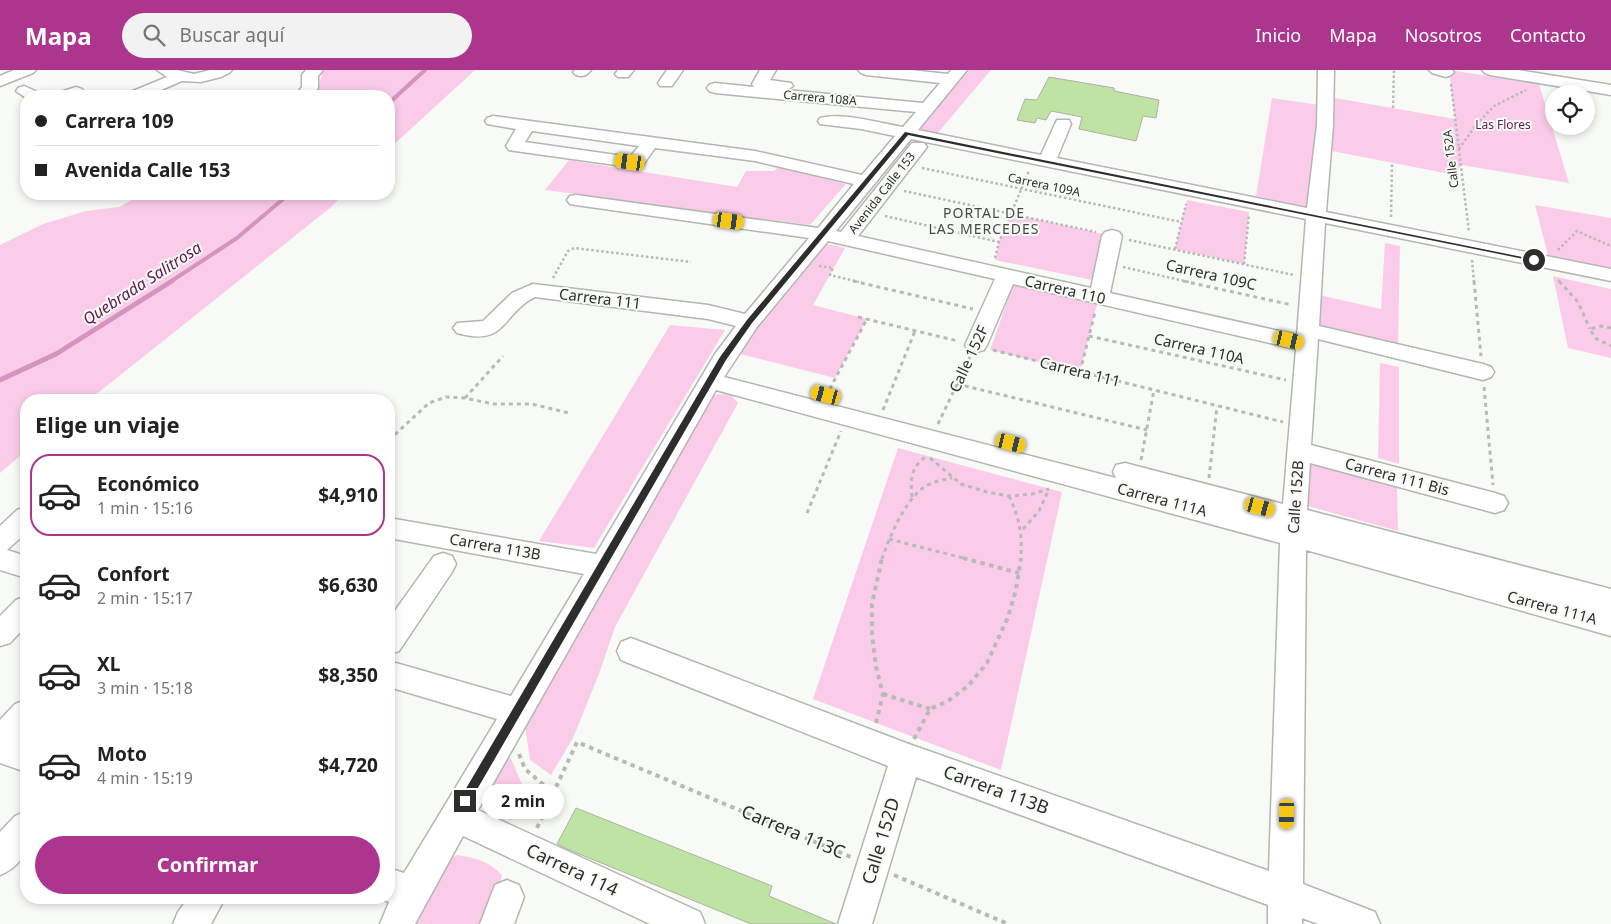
<!DOCTYPE html>
<html lang="es">
<meta charset="utf-8">
<style>
body{margin:0;font-family:"Noto Sans",sans-serif;background:#f2f2f2;color:#222;height:100vh;display:flex;flex-direction:column;font-size:19px;white-space:nowrap}
*{box-sizing:border-box;margin:0}
p{font-size:16px;color:#767676}
.icon{flex:none;width:28px;height:28px;fill:none;stroke:currentColor;stroke-width:2;stroke-linecap:round;stroke-linejoin:round}
.map{position:relative;flex:1;overflow:hidden}
.side{position:absolute;left:20px;top:324px;width:375px;height:510px;display:flex;flex-direction:column;background:#fff;border-radius:20px;box-shadow:0 2px 8px #0003}
.side>*{flex:none}
.top-card{position:absolute;left:20px;top:20px;width:375px;height:110px;border-radius:20px;box-shadow:0 2px 8px #0003;display:grid;align-content:center;height:110px;padding:0 15px;background:#fff}
.fabs{position:absolute;left:1545px;top:15px;display:grid;gap:10px}
.fabs a{display:grid;place-items:center;width:50px;height:50px;border-radius:50%;background:#fff;box-shadow:0 2px 8px #0003;font-size:25px}
.end{position:absolute;width:22px;height:22px;margin:-11px;border:6px solid #2c2e2c;background:#fff;box-shadow:0 0 0 2px #fff}
.from{border-radius:50%}
.bubble{position:absolute;height:35px;border-radius:18px;background:#fff;box-shadow:0 2px 8px #0003;font-size:16px;font-weight:700;line-height:35px;text-align:center}
.car{position:absolute;width:15px;height:30px;margin:-15px -8px;border-radius:6px;box-shadow:0 0 4px 1px #0007;background:linear-gradient(#f5c518 24%,#345 0 40%,#f5c518 0 76%,#345 0 86%,#f5c518 0)}
.top-card b{display:flex;align-items:center;gap:18px;height:48px;font-size:19px}
.top-card b+b{border-top:1px solid #e0e0e0}
.top-card i{width:12px;height:12px;background:#222}
ul{padding:0;list-style:none}
li{display:flex;align-items:center;gap:15px;height:82px;margin:0 10px 8px;padding:0 5px;border:2px solid transparent;border-radius:20px}
li div{flex:1}
li b{display:block;font-size:19px}
li em{font-style:normal;font-weight:700}
li.on{border-color:#ac358d}
li>.icon{width:45px;height:45px;stroke-width:1.5}
h2{padding:0 15px;font-size:22px;line-height:60px}
.cta{display:flex;gap:10px;margin-top:auto;padding:10px 15px}
.cta a{flex:1;height:58px;border-radius:30px;background:#ac358d;color:#fff;font-size:20px;font-weight:700;line-height:58px;text-align:center}
header{display:flex;align-items:center;gap:30px;box-sizing:border-box;height:70px;padding:0 25px;background:#ac358d;color:#fff}
header strong{font-size:24px}
nav{display:flex;gap:28px;margin-inline-start:auto;font-size:18px}
.search{width:350px;height:45px;background:#f2f2f2;display:flex;align-items:center;gap:12px;box-sizing:border-box;padding:0 18px;border-radius:28px;color:#767676;font-size:19px}
.map>svg:first-child{display:block}
</style>
<header>
<strong>Mapa</strong>
<div class="search"><svg class="icon" aria-label="search" viewBox="0 0 24 24"><circle cx="10" cy="10" r="6"/><path d="M15 15l6 6"/></svg>Buscar aquí</div>
<nav><a>Inicio</a><a>Mapa</a><a>Nosotros</a><a>Contacto</a></nav>
</header>
<div class="map">
<svg width="1611" height="854" viewBox="0 0 1611 854">
<rect width="100%" height="100%" fill="#f7faf5"/>
<g fill="#fbccea">
<polygon points="323,0 475,0 389,79 389,26 316,26"/>
<polygon points="963,0 991,0 936,65 912,59"/>
<polygon points="1449,0 1539,14 1569,113 1461,95 1455,105 1332,81 1335,28 1455,49"/>
<polygon points="1272,28 1319,35 1308,137 1256,126"/>
<polygon points="569,90 737,117 746,101 774,101 779,97 846,114 810,155 545,120"/>
<polygon points="143,124 344,124 330,138 89,330 26,330 26,381 0,403 0,175 43,154 86,141 119,137"/>
<polygon points="1187,130 1249,142 1244,194 1175,179"/>
<polygon points="1535,135 1611,148 1611,201 1549,189"/>
<polygon points="1011,144 1112,166 1102,212 995,190 999,172"/>
<polygon points="823,173 845,178 813,235 867,249 835,308 736,283"/>
<polygon points="1385,173 1400,176 1398,276 1317,257 1319,225 1381,239"/>
<polygon points="1553,206 1611,219 1611,288 1568,278"/>
<polygon points="1013,215 1097,234 1080,302 990,280"/>
<polygon points="670,255 725,260 594,478 539,471"/>
<polygon points="1380,293 1399,297 1399,394 1378,388"/>
<polygon points="718,324 731,325 738,333 615,557 599,604 573,668 551,705 530,690 524,648 710,328"/>
<polygon points="898,378 1062,422 1001,700 813,629"/>
<polygon points="1311,392 1397,415 1398,461 1308,436"/>
<polygon points="506,682 512,691 527,726 522,746 510,750 489,740 482,726"/>
<path d="M457,785c19,3 31,6 45,20l-6,29 -9,20h-78l34,-62z"/>
</g>
<g fill="none" stroke-linecap="round" stroke-linejoin="round">
<g stroke="#d494be" stroke-width="4">
<polyline points="389,33 425,0"/>
<polyline points="170,212 237,168 289,124"/>
</g>
<polyline stroke="#d494be" stroke-width="5" points="0,310 56,284 172,211"/>
</g>
<g fill="#bee3a2" stroke="#aeb1ac">
<polygon points="1049,7 1114,18 1114,21 1159,30 1156,48 1143,46 1136,71 1079,59 1082,47 1051,41 1046,50 1037,48 1035,53 1017,50 1025,29 1037,30"/>
<polygon points="576,738 772,816 769,826 836,854 751,854 567,779 557,774"/>
</g>
<g fill="none" stroke-linecap="round" stroke-linejoin="round">
<defs>
<g id="minor">
<polygon points="14,0 36,0 33,3 0,16 0,6"/>
<polygon points="157,0 177,0 194,4 210,0 232,0 229,3 221,7 201,12 182,11 147,26 126,26 128,23 167,7"/>
<polygon points="306,0 323,0 318,6 318,18 311,26 295,26 302,17 302,5"/>
<path d="M575,0h16c-5,6 -8,7 -15,5l-3,-3z"/>
<polygon points="618,0 634,0 628,7 618,7 615,4"/>
<polygon points="667,0 683,0 672,16 660,16 658,13"/>
<path d="M760,0h16l-6,10 21,3 2,3 -6,4 136,13 17,-20 -74,-8 -5,-2 -3,-3h52l38,4 3,-4h16l-49,60 123,25 14,-31 2,-4h12l2,4 -14,34 250,50 10,-83 1,-55h16l-1,55 -7,87 285,57v12l-286,-58 -6,103 164,38 8,3 3,5 -3,5 -8,3 -165,-41 -7,106 184,48 9,3 4,7 -4,7 -9,3 -185,-50 -3,47 304,79v47l-305,-86 -3,334 72,28 5,12h-62l-16,-6v6h-34v-19l-352,-128 -44,147h-34l50,-158 -267,-106 -4,-9 4,-9 10,-4 275,105 363,128 11,-328 -564,-153 -238,420 222,102 5,12h-55l-187,-88 -48,88h-35l9,-22 -11,-4h11v-30l15,5 93,-154 -108,-32v-26l122,35 73,-122 -195,-36v-20l207,36 119,-200 21,-28 -28,-7 -173,-22c-34,17 -28,50 -78,36l-4,-5 4,-5 26,-2 29,-28 21,-9 175,21 37,9 64,-76 -233,-33 -6,-1 -3,-4 3,-4 6,-1 242,33 36,-44 -99,-23 -100,-13 -12,17 -13,2 -115,-16 -6,-1 -3,-4 10,-17 -29,-5 -2,-3 2,-3 6,-2 262,35 107,24 33,-39 -34,-7 -41,-5 -2,-3 2,-3c23,-6 59,5 83,9l13,-15 -201,-19 -6,-2 -2,-3 2,-3 6,-2 39,4 -2,-3zM532,61l107,15 -9,11 -105,-15zM911,69l395,80 -9,116 -187,-42 12,-57 -3,-4 -7,-2 -7,2 -3,4 -11,52 -233,-52 69,-89 -3,-4h-12l-71,89 -5,-1zM828,171l167,38 -30,66 3,5 8,2 8,-2 3,-5 26,-61 283,65 -13,155 -158,-41 -9,2 -3,7 3,6 -392,-101 33,-50z"/>
<polygon points="1429,0 1452,0 1454,2 1451,5 1446,7 1432,3"/>
<polygon points="1482,0 1518,0 1611,15 1611,25 1490,5 1485,3"/>
<polygon points="24,16 40,23 42,26 26,26 26,28 16,21 18,18"/>
<polygon points="76,17 82,19 84,22 82,25 55,26 57,23"/>
<polygon points="26,437 26,463 7,480 26,486 26,508 0,500 0,456 17,440"/>
<polygon points="443,483 452,486 456,494 452,502 399,581 389,584 389,549 434,486"/>
<polygon points="26,526 26,556 10,573 0,576 0,546 16,530"/>
<polygon points="26,630 26,665 21,671 26,672 26,702 0,693 0,650 15,634"/>
<path d="M26,741c2,29 5,51 -26,64v-43l15,-16z"/>
<polygon points="507,810 519,815 524,827 514,854 480,854 495,815"/>
<polygon points="188,828 225,828 211,854 173,854 178,842"/>
</g>
</defs>
<use href="#minor" stroke="#b3b6b1" stroke-width="3"/>
<g stroke="#b8bab6" stroke-width="2.5" stroke-dasharray="2.5 2.5" stroke-linecap="butt">
<polyline points="1451,14 1469,162"/>
<polyline points="1393,38 1394,0"/>
<polyline points="1459,79 1476,55 1494,36 1526,20"/>
<polyline points="922,98 1181,152"/>
<polyline points="904,121 1096,162"/>
<polyline points="885,146 999,172"/>
<polyline points="1391,147 1392,92"/>
<polyline points="1129,170 1294,205"/>
<polyline points="1175,179 1186,134"/>
<polyline points="1558,180 1577,161 1611,176"/>
<polyline points="995,188 999,172 1029,101"/>
<polyline points="1472,190 1474,212"/>
<polyline points="1244,194 1249,145"/>
<polyline points="819,196 833,198 830,205 859,212"/>
<polyline points="1123,197 1189,212"/>
<polyline points="553,208 568,181 574,178 691,192"/>
<polyline points="1558,210 1560,212"/>
</g>
<g stroke="#b8bab6" stroke-width="3" stroke-dasharray="4 4" stroke-linecap="butt">
<polyline points="853,211 973,239"/>
<polyline points="1183,211 1292,235"/>
<polyline points="1474,211 1481,286"/>
<polyline points="1559,211 1578,232 1590,259"/>
<polyline points="858,247 958,271"/>
<polyline points="1611,258 1601,256 1590,259 1595,268 1611,276"/>
<polyline points="1089,266 1286,310"/>
<polyline points="993,280 1283,352"/>
<polyline points="1080,302 1095,242"/>
<polyline points="957,314 1147,360"/>
<polyline points="1484,317 1493,415"/>
<polyline points="826,326 867,249"/>
<polyline points="465,328 503,286"/>
<polyline points="883,340 915,261"/>
<polyline points="938,354 970,287"/>
<polyline points="389,370 429,333 446,327 465,328 493,334 532,334 569,343"/>
<polyline points="930,388 961,414 987,422 1009,426 1032,424 1049,419"/>
<polyline points="1141,390 1154,320"/>
<polyline points="1209,408 1217,336"/>
<path d="M1009,426c11,23 13,38 12,63"/>
<path d="M912,427c-2,-17 -1,-31 15,-41"/>
<polyline points="807,443 841,361"/>
<polyline points="1023,459 1039,441 1049,419"/>
<polyline points="889,469 967,489"/>
<path d="M882,489c7,-21 22,-57 41,-71 8,-6 19,-8 29,-10"/>
</g>
<g stroke="#b8bab6" stroke-width="4" stroke-dasharray="4.5 4.5" stroke-linecap="butt">
<polyline points="963,488 1019,503"/>
<polyline points="883,624 930,639"/>
<polyline points="876,653 883,624 876,597 872,564 872,534 882,488"/>
<polyline points="914,669 930,639 948,631 968,616 987,593 1008,547 1016,520 1021,488"/>
<polyline points="519,684 525,699 553,723"/>
<polyline points="537,758 577,672 851,787"/>
<polyline points="894,805 1008,854"/>
</g>
<use href="#minor" fill="#fff" fill-rule="evenodd"/>
</g>
<polygon fill="#2c2e2c" points="905,62 1537,190 1534,191 908,65 752,253 726,290 468,735 465,736 461,735 460,731 461,727 720,287 747,250"/>
<g text-anchor="middle" stroke-width="4" stroke-linejoin="round" paint-order="stroke">
<g font-size="12" fill="#2c2e2c" stroke="#f7faf5">
<text transform="translate(820 28) rotate(5)" y="4">Carrera 108A</text>
<text transform="translate(1451 89) rotate(-97)" y="4">Calle 152A</text>
<text transform="translate(1044 115) rotate(12)" y="4">Carrera 109A</text>
<text transform="translate(882 123) rotate(-52)" y="4">Avenida Calle 153</text>
</g>
<g font-size="12" fill="#671c54" stroke="#f7faf5">
<text x="1503" y="59">Las Flores</text>
</g>
<g font-size="14" letter-spacing="1" fill="#474945" stroke="#f7faf5">
<text x="984" y="148">PORTAL DE<tspan x="984" dy="16">LAS MERCEDES</tspan></text>
</g>
<g font-size="15" fill="#2c2e2c" stroke="#f7faf5">
<text transform="translate(1211 205) rotate(13)" y="5">Carrera 109C</text>
<text transform="translate(1065 220) rotate(13)" y="5">Carrera 110</text>
<text transform="translate(600 229) rotate(7)" y="5">Carrera 111</text>
<text transform="translate(1199 279) rotate(13)" y="5">Carrera 110A</text>
<text transform="translate(969 289) rotate(-65)" y="5">Calle 152F</text>
<text transform="translate(1080 302) rotate(14)" y="5">Carrera 111</text>
<text transform="translate(1397 407) rotate(15)" y="5">Carrera 111 Bis</text>
<text transform="translate(1296 427) rotate(-86)" y="5">Calle 152B</text>
<text transform="translate(1162 430) rotate(15)" y="5">Carrera 111A</text>
<text transform="translate(495 477) rotate(10)" y="5">Carrera 113B</text>
<text transform="translate(1552 538) rotate(15)" y="5">Carrera 111A</text>
</g>
<g font-size="16" font-style="italic" fill="#62174f" stroke="#f7faf5">
<text transform="translate(142 213) rotate(-33)" y="6">Quebrada Salitrosa</text>
</g>
<g font-size="18" fill="#2c2e2c" stroke="#f7faf5">
<text transform="translate(996 720) rotate(20)" y="6">Carrera 113B</text>
<text transform="translate(793 762) rotate(23)" y="6">Carrera 113C</text>
<text transform="translate(881 771) rotate(-73)" y="6">Calle 152D</text>
<text transform="translate(572 800) rotate(25)" y="6">Carrera 114</text>
</g>
</g>
</svg>
<div class="fabs">
<a><svg class="icon" aria-label="locate" viewBox="0 0 24 24"><circle cx="12" cy="12" r="6"/><path d="M12 2v4M12 18v4M2 12h4M18 12h4"/></svg></a>
</div>
<i class="end from" style="left:1534px;top:190px"></i>
<i class="end" style="left:465px;top:731px"></i>
<div class="bubble" style="left:482px;top:714px;width:82px">2 min</div>
<i class="car" style="left:630px;top:92px;rotate:278deg"></i>
<i class="car" style="left:729px;top:151px;rotate:98deg"></i>
<i class="car" style="left:1289px;top:270px;rotate:103deg"></i>
<i class="car" style="left:826px;top:325px;rotate:285deg"></i>
<i class="car" style="left:1011px;top:373px;rotate:104deg"></i>
<i class="car" style="left:1260px;top:437px;rotate:105deg"></i>
<i class="car" style="left:1287px;top:744px;rotate:181deg"></i>
<div class="top-card">
<b><i class="from"></i>Carrera 109</b>
<b><i></i>Avenida Calle 153</b>
</div>
<section class="side">
<h2>Elige un viaje</h2>
<ul>
<li class="on"><svg class="icon" aria-label="car" viewBox="0 0 24 24"><path d="M5 17H2v-5l4-1 3-4h7l3 4 3 1v5h-3M9 17h6M6 11h13"/><circle cx="7" cy="17" r="2"/><circle cx="17" cy="17" r="2"/></svg><div><b>Económico</b><p>1 min · 15:16</p></div><em>$4,910</em></li>
<li><svg class="icon" aria-label="car" viewBox="0 0 24 24"><path d="M5 17H2v-5l4-1 3-4h7l3 4 3 1v5h-3M9 17h6M6 11h13"/><circle cx="7" cy="17" r="2"/><circle cx="17" cy="17" r="2"/></svg><div><b>Confort</b><p>2 min · 15:17</p></div><em>$6,630</em></li>
<li><svg class="icon" aria-label="car" viewBox="0 0 24 24"><path d="M5 17H2v-5l4-1 3-4h7l3 4 3 1v5h-3M9 17h6M6 11h13"/><circle cx="7" cy="17" r="2"/><circle cx="17" cy="17" r="2"/></svg><div><b>XL</b><p>3 min · 15:18</p></div><em>$8,350</em></li>
<li><svg class="icon" aria-label="car" viewBox="0 0 24 24"><path d="M5 17H2v-5l4-1 3-4h7l3 4 3 1v5h-3M9 17h6M6 11h13"/><circle cx="7" cy="17" r="2"/><circle cx="17" cy="17" r="2"/></svg><div><b>Moto</b><p>4 min · 15:19</p></div><em>$4,720</em></li>
</ul>
<div class="cta"><a>Confirmar</a></div>
</section>
</div>
